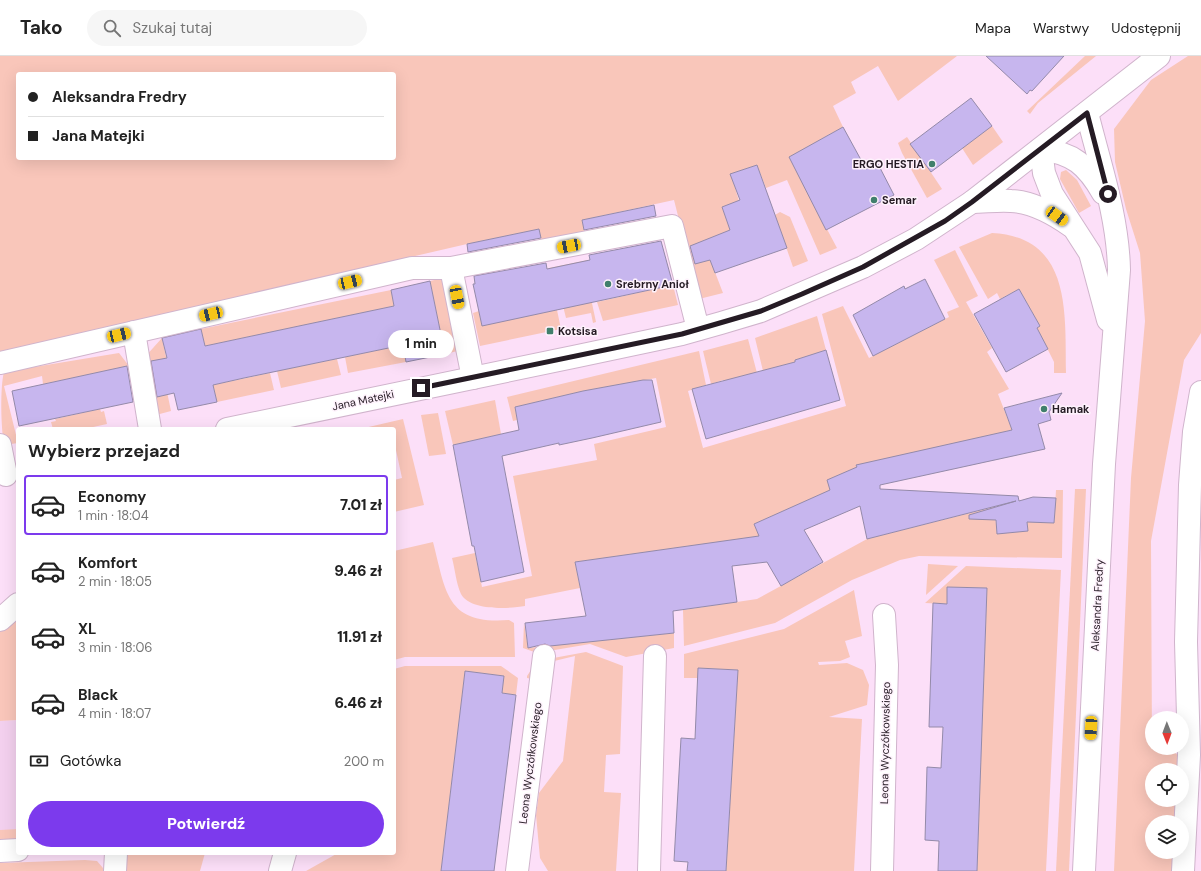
<!DOCTYPE html>
<html lang="pl">
<meta charset="utf-8">
<style>
body{margin:0;font-family:"DM Sans",sans-serif;background:#f6f6f6;color:#222;height:100vh;display:flex;flex-direction:column;font-size:15px;white-space:nowrap}
*{box-sizing:border-box;margin:0}
p{font-size:13px;color:#767676}
.icon{flex:none;width:22px;height:22px;fill:none;stroke:currentColor;stroke-width:2;stroke-linecap:round;stroke-linejoin:round}
.map{position:relative;flex:1;overflow:hidden}
.side{position:absolute;left:16px;top:371px;width:380px;height:428px;display:flex;flex-direction:column;background:#fff;border-radius:4px;box-shadow:0 4px 16px #0002}
.side>*{flex:none}
.banner{position:absolute;left:16px;top:16px;width:380px;height:88px;border-radius:4px;box-shadow:0 4px 16px #0002;display:grid;align-content:center;height:88px;padding:0 12px;background:#fff}
.needle{width:26px;rotate:179deg}
.buttons{position:absolute;left:1145px;top:655px;display:grid;gap:8px}
.buttons a{display:grid;place-items:center;width:44px;height:44px;border-radius:50%;background:#fff;box-shadow:0 4px 16px #0002;font-size:20px}
.end{position:absolute;width:18px;height:18px;margin:-9px;border:5px solid #251b24;background:#fff;box-shadow:0 0 0 2px #fff}
.from{border-radius:50%}
.bubble{position:absolute;height:28px;border-radius:14px;background:#fff;box-shadow:0 4px 16px #0002;font-size:13px;font-weight:800;line-height:28px;text-align:center}
.car{position:absolute;width:12px;height:24px;margin:-12px -6px;border-radius:5px;box-shadow:0 0 3px 1px #0007;background:linear-gradient(#f5c518 24%,#345 0 40%,#f5c518 0 76%,#345 0 86%,#f5c518 0)}
.banner b{display:flex;align-items:center;gap:14px;height:38px;font-size:15px}
.banner b+b{border-top:1px solid #e0e0e0}
.banner i{width:10px;height:10px;background:#222}
ul{padding:0;list-style:none}
li{display:flex;align-items:center;gap:12px;height:60px;margin:0 8px 6px;padding:0 4px;border:2px solid transparent;border-radius:4px}
li div{flex:1}
li b{display:block;font-size:15px}
li em{font-style:normal;font-weight:800}
li.active{border-color:#7c3aed}
li>.icon{width:36px;height:36px;stroke-width:1.5}
h2{padding:0 12px;font-size:18px;line-height:48px}
.pay{display:flex;align-items:center;gap:10px;height:44px;padding:0 12px;font-size:15px}
.pay p{margin-inline-start:auto}
.button{display:flex;gap:8px;margin-top:auto;padding:8px 12px}
.button a{flex:1;height:46px;border-radius:24px;background:#7c3aed;color:#fff;font-size:16px;font-weight:800;line-height:46px;text-align:center}
header{display:flex;align-items:center;gap:24px;box-sizing:border-box;height:56px;padding:0 20px;background:#fff;border-bottom:1px solid #e0e0e0}
header strong{font-size:19px}
nav{display:flex;gap:22px;margin-inline-start:auto;font-size:14px}
.search{width:280px;height:36px;background:#f6f6f6;display:flex;align-items:center;gap:10px;box-sizing:border-box;padding:0 14px;border-radius:22px;color:#767676;font-size:15px}
.map>svg:first-child{display:block}
</style>
<header>
<strong>Tako</strong>
<div class="search"><svg class="icon" aria-label="search" viewBox="0 0 24 24"><circle cx="10" cy="10" r="6"/><path d="M15 15l6 6"/></svg>Szukaj tutaj</div>
<nav><a>Mapa</a><a>Warstwy</a><a>Udostępnij</a></nav>
</header>
<div class="map">
<svg width="1201" height="815" viewBox="0 0 1201 815">
<rect width="100%" height="100%" fill="#fcdff8"/>
<polygon fill="#f3d0ee" points="18,664 18,774 0,774 0,665"/>
<g fill="#f9c6ba" fill-rule="evenodd">
<path d="M0,0h957l-59,45 -20,-35 -27,16 5,11 -23,13 10,21 -22,12 -10,60 26,49 -17,7 -33,-75 -21,8 -9,-23 -26,9 8,27 -17,6 8,23 -27,11 20,52 -24,6 -25,-99 -92,20 3,15 -43,10 -3,-16 -72,15 -467,108zM18,18h376v84h-376z"/>
<polygon points="1085,0 1096,0 1038,47 1030,58 1027,55"/>
<polygon points="1188,0 1201,0 1201,277 1184,304 1151,485 1152,692 1169,692 1179,700 1178,714 1152,714 1152,744 1177,744 1176,766 1152,766 1152,796 1174,796 1173,815 1114,815 1131,422 1145,265 1140,197 1126,153 1115,106 1114,73 1151,24"/>
<polygon points="992,70 1003,86 973,109 962,92"/>
<polygon points="907,81 942,133 927,142 902,97 898,87"/>
<polygon points="1066,114 1077,124 1091,150 1079,157 1060,123 1061,116"/>
<polygon points="780,156 790,161 808,205 793,211 775,159"/>
<path d="M992,177c80,4 73,80 74,140h-12v-11l-17,-34 3,-2 -21,-37 -19,10 -3,-6 -9,6 -29,-52z"/>
<path d="M955,194l23,46 -12,6 26,46 -5,4 22,37 -11,5 14,36 -151,36 -34,14 4,11 -77,33 10,23 -7,-10 -182,25 5,26 -55,11v7c-16,3 -55,5 -64,-12 -5,-11 -6,-25 -9,-36l23,-5 7,34 50,-11 -19,-100 84,-16 -3,-16 72,-17 -10,-49 -73,13 -68,16 2,13 -4,1 -6,-24 192,-46 7,34 -18,6 15,57 143,-42 -24,-92 21,-8 26,52 76,-39 4,-2 -2,-5 12,-5 -25,-47z"/>
<polygon points="588,204 591,218 586,219 596,266 593,267 591,257 566,262 560,238 552,226 549,212"/>
<polygon points="444,222 466,293 445,298 430,225"/>
<polygon points="673,229 678,249 603,265 597,246"/>
<polygon points="391,234 394,250 205,290 201,273"/>
<polygon points="557,254 561,273 480,290 473,257 479,255 482,269"/>
<polygon points="817,260 826,294 795,304 795,306 763,315 755,282"/>
<polygon points="162,282 168,310 162,312 171,355 156,359 144,302"/>
<polygon points="748,283 757,317 724,326 723,324 711,328 703,295"/>
<polygon points="403,289 406,306 348,317 345,301"/>
<path d="M119,297l10,13 -86,18 -1,-8 -38,10 14,57 -14,2c-3,-18 -4,-58 0,-73z"/>
<polygon points="337,303 341,319 281,332 277,315"/>
<polygon points="270,317 274,334 217,346 213,329"/>
<polygon points="495,344 501,378 453,389 445,355"/>
<polygon points="100,353 101,356 104,355 107,368 84,373 53,373 51,366 56,365 55,363"/>
<polygon points="438,357 446,398 429,400 421,359"/>
<polygon points="403,363 424,449 394,456 394,424 402,422 394,385 394,373 360,373"/>
<polygon points="1075,433 1086,433 1069,815 1056,815"/>
<polygon points="1056,434 1063,434 1062,502 919,500 900,504 852,524 775,567 684,590 683,554 757,543 867,483 994,451 997,477 1028,475 1025,443 1035,441 1034,466 1054,467"/>
<path d="M433,486c13,50 13,83 76,78l5,3 1,34h-110l-11,3v-109z"/>
<polygon points="928,508 958,510 926,539"/>
<polygon points="966,510 1061,514 1046,815 977,815 987,532 948,531 947,548 925,547"/>
<polygon points="854,534 862,580 845,585 850,601 840,605 818,606 819,609 847,607 863,614 869,629 867,649 829,661 862,663 854,815 726,815 738,614 699,612 698,622 684,622 684,598 784,573"/>
<polygon points="18,559 18,664 0,665 0,575"/>
<polygon points="524,567 528,592 580,586 592,581 596,585 674,577 674,592 626,601 590,588 537,597 523,592"/>
<polygon points="586,596 623,610 620,698 606,699 604,736 621,737 616,815 548,815 540,802 536,759 539,737 563,705 575,600 550,606 547,626 527,622 527,620 537,605"/>
<polygon points="405,610 501,610 518,622 516,639 502,637 504,620 465,615 441,815 306,815 338,797 394,797 394,613"/>
<polygon points="18,773 18,785 0,785 0,774"/>
<polygon points="122,797 205,797 200,815 121,815"/>
<polygon points="85,804 97,805 103,812 103,815 0,815 0,807"/>
</g>
<g fill="#c7b6ee" stroke="#948aa9">
<polygon points="986,0 1064,0 1032,35 1030,34 1027,38"/>
<polygon points="971,42 992,70 931,116 910,88"/>
<polygon points="843,71 866,113 878,108 894,139 826,174 789,101"/>
<polygon points="757,109 787,192 715,217 710,204 695,208 690,190 730,174 722,151 740,144 730,118"/>
<polygon points="654,149 656,160 584,174 582,164"/>
<polygon points="539,173 541,182 468,196 467,188"/>
<polygon points="661,185 673,229 482,270 473,228 475,228 474,220 546,207 547,213 590,204 589,199"/>
<polygon points="925,223 945,263 873,300 853,259 904,230 905,233"/>
<polygon points="430,225 445,298 406,306 403,289 244,322 213,329 217,346 178,354 174,337 157,341 151,305 167,302 162,282 201,273 205,290 299,270 394,250 391,234"/>
<polygon points="1019,233 1040,270 1037,272 1048,293 1006,316 974,258"/>
<polygon points="826,294 840,344 706,383 692,333 795,306 795,304"/>
<polygon points="127,310 133,346 19,370 12,335"/>
<polygon points="643,324 652,324 661,366 592,382 559,389 559,387 502,400 524,516 481,526 474,490 472,490 453,389 519,374 515,351 583,335"/>
<polygon points="1062,337 1049,356 1051,364 1038,368 1045,393 880,429 880,433 1018,440 1019,445 1033,441 1056,442 1054,467 1027,466 1028,475 997,478 996,464 969,463 969,459 1016,445 867,483 860,450 804,474 823,506 781,530 767,506 732,510 737,546 673,555 674,577 550,590 545,588 528,592 525,567 586,560 575,506 759,480 754,468 830,434 827,424 857,411 856,409 1012,374 1004,352"/>
<polygon points="947,531 987,532 977,815 938,815 939,785 925,784 927,711 941,712 943,671 929,671 933,547 947,548"/>
<polygon points="698,612 738,614 726,815 687,815 688,806 674,805 681,682 695,683"/>
<polygon points="465,615 504,620 502,637 516,639 494,815 441,815"/>
</g>
<g fill="none" stroke-linecap="round" stroke-linejoin="round">
<defs>
<g id="minor">
<polyline points="1041,93 1044,117 1052,138 1090,197 1108,264"/>
<path d="M1041,93c32,4 46,16 62,44"/>
<path d="M972,146c13,0 26,-2 39,-1 21,1 43,13 60,25"/>
<polyline points="451,212 473,322"/>
<polyline points="134,276 150,373"/>
<polyline points="0,307 412,212 451,212 672,170 698,273"/>
<polyline points="227,373 578,300 682,278 721,267 761,255 863,211 916,183 972,146 1159,0"/>
<polyline points="0,389 6,419"/>
<polyline points="0,564 18,548"/>
<polyline points="0,795 18,794"/>
<polyline points="115,815 116,797"/>
<polyline points="280,815 285,797"/>
<polyline points="517,815 544,600"/>
<polyline points="649,815 655,600"/>
<polyline points="882,815 887,609 884,559"/>
<path d="M1084,815l20,-407 15,-194c-1,-53 -19,-105 -32,-157"/>
<polyline points="1183,815 1189,699 1186,586 1190,429 1194,376 1201,336"/>
</g>
</defs>
<use href="#minor" stroke="#d0b4cc" stroke-width="24"/>
<use href="#minor" stroke="#fff" stroke-width="22"/>
</g>
<g fill="none" stroke-linecap="round" stroke-linejoin="round">
<polyline stroke="#251b24" stroke-width="5" points="421,332 682,278 761,255 802,238 863,211 945,165 972,146 1087,57 1108,138"/>
</g>
<g fill="#407f6c" stroke="#fef2fc" stroke-width="1.5">
<circle cx="932" cy="108" r="4"/>
<circle cx="874" cy="144" r="4"/>
<circle cx="608" cy="228" r="4"/>
<rect x="546" y="271" width="8" height="8" rx="2"/>
<circle cx="1044" cy="353" r="4"/>
</g>
<g text-anchor="middle" stroke-width="3" stroke-linejoin="round" paint-order="stroke">
<g font-size="11" font-weight="bold" fill="#251b24" stroke="#fef2fc" text-anchor="start">
<text x="924" y="112" text-anchor="end">ERGO HESTIA</text>
<text x="882" y="148">Semar</text>
<text x="616" y="232">Srebrny Anioł</text>
<text x="558" y="279">Kotsisa</text>
<text x="1052" y="357">Hamak</text>
</g>
<g font-size="11" fill="#251b24" stroke="#fef2fc">
<text transform="translate(363 344) rotate(-12)" y="4">Jana Matejki</text>
<text transform="translate(1097 549) rotate(-87)" y="4">Aleksandra Fredry</text>
<text transform="translate(885 687) rotate(-89)" y="4">Leona Wyczółkowskiego</text>
<text transform="translate(530 707) rotate(-83)" y="4">Leona Wyczółkowskiego</text>
</g>
</g>
</svg>
<div class="buttons">
<a><svg class="needle" viewBox="-14 -14 28 28"><path d="M0-13l5 13h-10z" fill="#e53935"/><path d="M0 13l5-13h-10z" fill="#767676"/></svg></a>
<a><svg class="icon" aria-label="locate" viewBox="0 0 24 24"><circle cx="12" cy="12" r="6"/><path d="M12 2v4M12 18v4M2 12h4M18 12h4"/></svg></a>
<a><svg class="icon" aria-label="layers" viewBox="0 0 24 24"><path d="M12 4l9 5-9 5-9-5zM3 14l9 5 9-5"/></svg></a>
</div>
<i class="end from" style="left:1108px;top:138px"></i>
<i class="end" style="left:421px;top:332px"></i>
<div class="bubble" style="left:388px;top:274px;width:66px">1 min</div>
<i class="car" style="left:1057px;top:160px;rotate:125deg"></i>
<i class="car" style="left:569px;top:190px;rotate:259deg"></i>
<i class="car" style="left:350px;top:226px;rotate:77deg"></i>
<i class="car" style="left:457px;top:241px;rotate:169deg"></i>
<i class="car" style="left:211px;top:258px;rotate:257deg"></i>
<i class="car" style="left:119px;top:279px;rotate:77deg"></i>
<i class="car" style="left:1091px;top:672px;rotate:183deg"></i>
<div class="banner">
<b><i class="from"></i>Aleksandra Fredry</b>
<b><i></i>Jana Matejki</b>
</div>
<section class="side">
<h2>Wybierz przejazd</h2>
<ul>
<li class="active"><svg class="icon" aria-label="car" viewBox="0 0 24 24"><path d="M5 17H2v-5l4-1 3-4h7l3 4 3 1v5h-3M9 17h6M6 11h13"/><circle cx="7" cy="17" r="2"/><circle cx="17" cy="17" r="2"/></svg><div><b>Economy</b><p>1 min · 18:04</p></div><em>7.01 zł</em></li>
<li><svg class="icon" aria-label="car" viewBox="0 0 24 24"><path d="M5 17H2v-5l4-1 3-4h7l3 4 3 1v5h-3M9 17h6M6 11h13"/><circle cx="7" cy="17" r="2"/><circle cx="17" cy="17" r="2"/></svg><div><b>Komfort</b><p>2 min · 18:05</p></div><em>9.46 zł</em></li>
<li><svg class="icon" aria-label="car" viewBox="0 0 24 24"><path d="M5 17H2v-5l4-1 3-4h7l3 4 3 1v5h-3M9 17h6M6 11h13"/><circle cx="7" cy="17" r="2"/><circle cx="17" cy="17" r="2"/></svg><div><b>XL</b><p>3 min · 18:06</p></div><em>11.91 zł</em></li>
<li><svg class="icon" aria-label="car" viewBox="0 0 24 24"><path d="M5 17H2v-5l4-1 3-4h7l3 4 3 1v5h-3M9 17h6M6 11h13"/><circle cx="7" cy="17" r="2"/><circle cx="17" cy="17" r="2"/></svg><div><b>Black</b><p>4 min · 18:07</p></div><em>6.46 zł</em></li>
</ul>
<div class="pay"><svg class="icon" aria-label="cash" viewBox="0 0 24 24"><path d="M3 7h18v10H3z"/><circle cx="12" cy="12" r="2"/></svg>Gotówka<p>200 m</p></div>
<div class="button"><a>Potwierdź</a></div>
</section>
</div>
